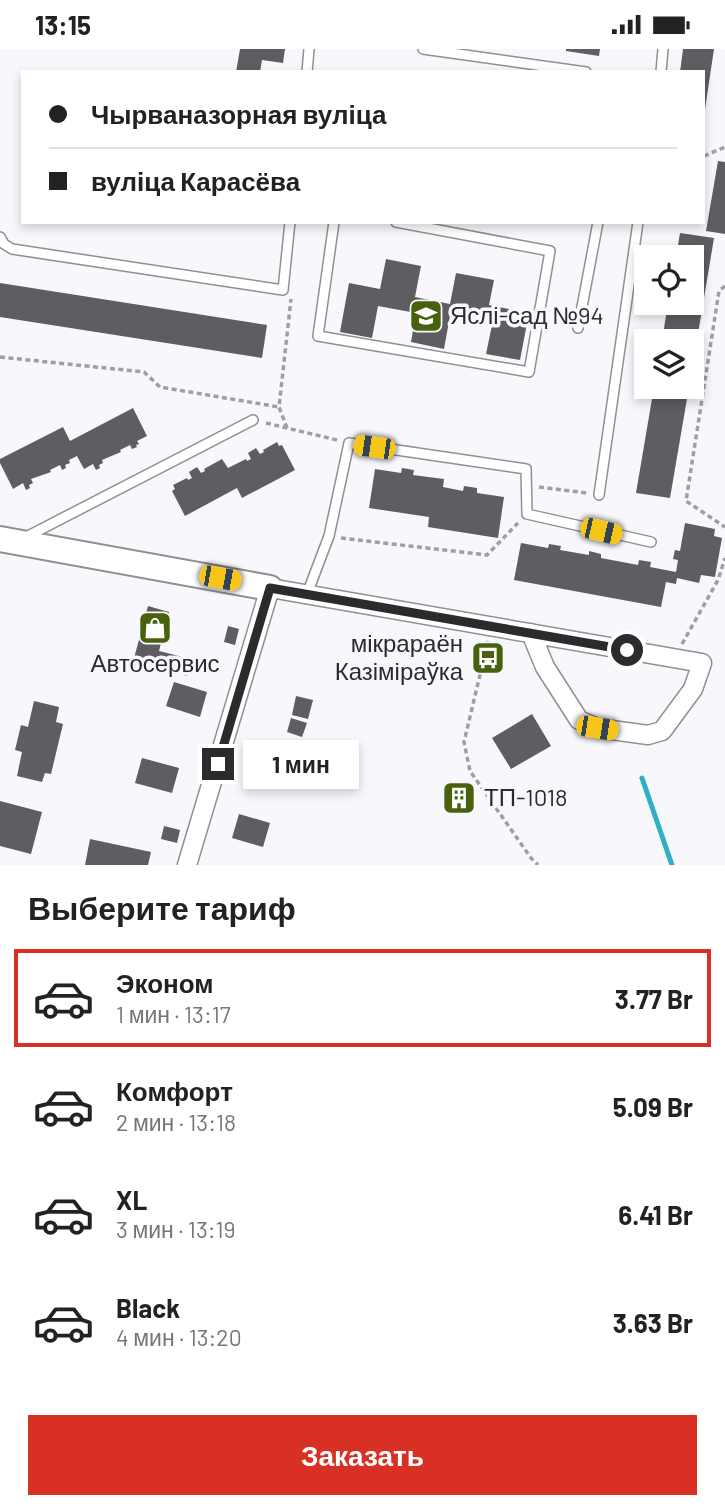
<!DOCTYPE html>
<html lang="ru">
<meta charset="utf-8">
<style>
body{margin:0;font-family:Barlow,sans-serif;background:#f2f2f2;color:#222;height:100vh;display:flex;flex-direction:column;font-size:26px;white-space:nowrap}
*{box-sizing:border-box;margin:0}
p{font-size:23px;color:#767676}
.icon{flex:none;width:38px;height:38px;fill:none;stroke:currentColor;stroke-width:2;stroke-linecap:round;stroke-linejoin:round}
.map{position:relative;height:816px;overflow:hidden}
.panel{display:flex;flex-direction:column;background:#fff;flex:1}
.panel>*{flex:none}
.hud{position:absolute;left:21px;top:21px;width:684px;height:154px;border-radius:0px;box-shadow:0 4px 10px #0003;display:grid;align-content:center;height:154px;padding:0 28px;background:#fff}
.tools{position:absolute;left:634px;top:196px;display:grid;gap:14px}
.tools a{display:grid;place-items:center;width:70px;height:70px;border-radius:0px;background:#fff;box-shadow:0 4px 10px #0003;font-size:35px}
.end{position:absolute;width:32px;height:32px;margin:-16px;border:9px solid #2b2b2d;background:#fff;box-shadow:0 0 0 4px #fff}
.from{border-radius:50%}
.bubble{position:absolute;height:49px;border-radius:0px;background:#fff;box-shadow:0 4px 10px #0003;font-size:23px;font-weight:700;line-height:49px;text-align:center}
.car{position:absolute;width:21px;height:42px;margin:-21px -10px;border-radius:9px;box-shadow:0 0 5px 2px #0007;background:linear-gradient(#f5c518 24%,#345 0 40%,#f5c518 0 76%,#345 0 86%,#f5c518 0)}
.hud b{display:flex;align-items:center;gap:24px;height:66px;font-size:26px}
.hud b+b{border-top:2px solid #e0e0e0}
.hud i{width:18px;height:18px;background:#222}
ul{padding:0;list-style:none}
li{display:flex;align-items:center;gap:21px;height:98px;margin:0 14px 10px;padding:0 14px;border:4px solid transparent;border-radius:0px}
li div{flex:1}
li b{display:block;font-size:26px}
li em{font-style:normal;font-weight:700}
li.selected{border-color:#d93025}
li>.icon{width:63px;height:63px;stroke-width:1.5}
h2{padding:0 28px;font-size:32px;line-height:84px}
.primary-button{display:flex;gap:14px;margin-top:auto;padding:14px 28px}
.primary-button a{flex:1;height:80px;border-radius:0px;background:#d93025;color:#fff;font-size:28px;font-weight:700;line-height:80px;text-align:center}
.status{display:flex;justify-content:space-between;align-items:center;height:49px;padding:0 35px;background:#fff;direction:ltr}
.status svg{height:19px;fill:currentColor}
.map>svg:first-child{display:block}
</style>
<div class="status"><b>13:15</b><svg viewBox="0 0 49 12"><path d="M0 12V9h3v3zM5 12V6h3v6zM10 12V3h3v9zM15 12V0h3v12zM26 1h20v11H26zM47 4h2v5h-2z"/></svg></div>
<div class="map">
<svg width="725" height="816" viewBox="0 0 725 816">
<rect width="100%" height="100%" fill="#f8f7fc"/>
<g fill="none" stroke-linecap="round" stroke-linejoin="round">
<polyline stroke="#30b0c4" stroke-width="5" points="642,729 672,816"/>
</g>
<g fill="#5e5d62">
<polygon points="240,0 285,0 283,14 262,11 260,23 236,23"/>
<polygon points="566,0 600,0 599,7 566,2"/>
<polygon points="683,0 714,0 705,60 704,60 704,23 680,23"/>
<polygon points="718,112 725,113 725,185 706,182"/>
<polygon points="680,184 714,189 693,315 691,315 691,292 662,292 668,254 691,254 691,208 676,208"/>
<polygon points="386,210 421,217 415,248 450,255 456,224 494,231 489,256 529,264 520,311 486,305 492,276 450,267 444,300 411,293 416,264 378,257 372,289 340,283 349,234 380,240"/>
<polygon points="0,234 267,276 262,309 0,268"/>
<polygon points="654,338 689,338 670,449 636,444"/>
<polygon points="133,359 147,387 137,392 139,395 136,396 137,398 132,400 130,396 120,401 121,403 102,411 103,414 99,416 100,419 96,421 93,415 84,420 77,407 69,411 70,414 65,416 66,419 62,421 60,416 50,421 51,423 31,430 33,434 29,436 30,439 26,441 23,434 13,440 0,414 0,410 63,378 70,392"/>
<polygon points="277,393 279,397 282,396 295,421 242,449 237,439 185,467 172,442 175,440 173,436 187,429 188,431 192,429 189,423 197,418 201,424 205,422 204,420 222,410 228,419 246,410 247,412 251,410 248,404 256,399 260,405 264,403 263,401"/>
<polygon points="402,419 414,421 413,426 444,430 443,438 463,442 464,437 477,439 477,444 504,448 498,489 428,478 429,468 369,459 375,420 401,424"/>
<polygon points="685,474 715,480 714,487 722,489 715,528 701,526 699,534 677,529 676,535 666,533 661,558 514,531 521,494 548,499 549,495 561,497 560,501 589,506 589,502 601,505 601,509 638,516 639,511 651,513 650,518 676,523 678,511 673,510 675,501 680,502"/>
<polygon points="148,557 169,563 159,602 191,610 187,627 133,613"/>
<polygon points="228,577 239,580 235,596 224,593"/>
<polygon points="174,633 207,643 200,668 166,657"/>
<polygon points="296,647 313,651 308,670 292,666"/>
<polygon points="34,652 59,658 56,673 63,675 51,725 45,724 42,733 17,727 22,703 15,701 21,676 28,678"/>
<polygon points="532,665 551,697 511,720 492,689"/>
<polygon points="291,669 307,674 302,688 287,683"/>
<polygon points="266,691 293,698 286,726 259,719"/>
<polygon points="142,709 179,719 172,744 135,734"/>
<polygon points="461,734 473,754 456,764 444,744"/>
<polygon points="0,752 42,763 31,805 0,797"/>
<polygon points="239,765 270,774 263,798 232,789"/>
<polygon points="164,777 180,781 177,794 161,790"/>
<polygon points="90,790 151,803 148,816 85,816"/>
</g>
<g fill="none" stroke-linecap="round" stroke-linejoin="round">
<defs>
<g id="lane">
<polyline points="423,0 586,23"/>
<polyline points="307,23 309,0"/>
<polyline points="661,23 663,0"/>
<polyline points="334,173 318,287 529,323 550,202 396,173"/>
<polyline points="0,188 4,195 12,200 283,241 290,173"/>
<polyline points="578,279 598,173"/>
<polyline points="599,446 638,173"/>
<polyline points="26,488 253,371"/>
<polyline points="307,545 329,487 349,394 526,420 527,465 651,493"/>
</g>
<polyline id="street" points="187,816 270,539 702,614 693,640 662,682 648,686 597,679 579,671 545,618 531,584"/>
<polyline id="secondary" points="0,490 270,539"/>
</defs>
<use href="#lane" stroke="#908f93" stroke-width="12"/>
<use href="#street" stroke="#908f93" stroke-width="21"/>
<use href="#secondary" stroke="#908f93" stroke-width="28"/>
<g stroke="#9f9fa2" stroke-width="3.5" stroke-dasharray="5 3.5" stroke-linecap="butt">
<polyline points="704,107 725,98"/>
<polyline points="725,237 719,242 686,452 725,478"/>
<polyline points="0,308 144,323 160,338 279,358"/>
<polyline points="266,374 337,391"/>
<polyline points="287,379 279,358 291,250"/>
<polyline points="539,438 587,444"/>
<polyline points="341,489 487,506 518,474"/>
<polyline points="488,592 464,693 470,722 531,809 538,816"/>
<polyline points="682,595 718,531 725,509"/>
</g>
<use href="#lane" stroke="#fff" stroke-width="9"/>
<use href="#street" stroke="#fff" stroke-width="18"/>
<use href="#secondary" stroke="#fff" stroke-width="24"/>
</g>
<g fill="none" stroke-linecap="round" stroke-linejoin="round">
<polyline stroke="#2b2b2d" stroke-width="9" points="218,715 270,539 627,601"/>
</g>
<defs>
<symbol id="school-square" viewBox="-11 -11 22 22"><rect x="-9" y="-9" width="18" height="18" rx="4" fill="#48610e" stroke="#f8f7fc"/><path d="M0-5L7-2L0 1L-7-2ZM-4 1L0 2.5L4 1V4Q0 6-4 4Z" fill="#fff"/></symbol>
<symbol id="shop-square" viewBox="-11 -11 22 22"><rect x="-9" y="-9" width="18" height="18" rx="4" fill="#48610e" stroke="#f8f7fc"/><path d="M-5-2.5h2.3a2.7 3.5 0 0 1 5.4 0H5L5.5 6h-11ZM-1.5-2.5h3a1.5 2.3 0 0 0-3 0Z" fill="#fff"/></symbol>
<symbol id="bus-square" viewBox="-11 -11 22 22"><rect x="-9" y="-9" width="18" height="18" rx="4" fill="#48610e" stroke="#f8f7fc"/><path d="M-5-6H5V4H4V6H2V4H-2V6H-4V4H-5ZM-3.5-4V0h7V-4ZM-3.5 1.2v1.5H-2V1.2ZM2 1.2v1.5H3.5V1.2Z" fill="#fff"/></symbol>
<symbol id="building-square" viewBox="-11 -11 22 22"><rect x="-9" y="-9" width="18" height="18" rx="4" fill="#48610e" stroke="#f8f7fc"/><path d="M-4-6H4V6H1V3H-1V6H-4ZM-2.5-4.3h1.7v1.8h-1.7ZM.8-4.3h1.7v1.8H.8ZM-2.5-1h1.7V.8h-1.7ZM.8-1h1.7V.8H.8Z" fill="#fff"/></symbol>
</defs>
<g fill-rule="evenodd">
<use href="#school-square" x="407" y="248" width="38" height="38"/>
<use href="#shop-square" x="136" y="560" width="38" height="38"/>
<use href="#bus-square" x="469" y="590" width="38" height="38"/>
<use href="#building-square" x="440" y="730" width="38" height="38"/>
</g>
<g text-anchor="middle" stroke-width="7" stroke-linejoin="round" paint-order="stroke">
<g font-size="24" fill="#2b2b2d" stroke="#f8f7fc" text-anchor="start">
<text x="450" y="275">Яслі-сад №94</text>
<text x="463" y="603" text-anchor="end">мікрараён<tspan x="463" dy="28">Казіміраўка</tspan></text>
<text x="155" y="623" text-anchor="middle">Автосервис</text>
<text x="484" y="757">ТП-1018</text>
</g>
</g>
</svg>
<div class="tools">
<a><svg class="icon" aria-label="locate" viewBox="0 0 24 24"><circle cx="12" cy="12" r="6"/><path d="M12 2v4M12 18v4M2 12h4M18 12h4"/></svg></a>
<a><svg class="icon" aria-label="layers" viewBox="0 0 24 24"><path d="M12 4l9 5-9 5-9-5zM3 14l9 5 9-5"/></svg></a>
</div>
<i class="end from" style="left:627px;top:601px"></i>
<i class="end" style="left:218px;top:715px"></i>
<div class="bubble" style="left:243px;top:691px;width:116px">1 мин</div>
<i class="car" style="left:374px;top:398px;rotate:278deg"></i>
<i class="car" style="left:601px;top:482px;rotate:103deg"></i>
<i class="car" style="left:220px;top:529px;rotate:100deg"></i>
<i class="car" style="left:597px;top:679px;rotate:99deg"></i>
<div class="hud">
<b><i class="from"></i>Чырваназорная вуліца</b>
<b><i></i>вуліца Карасёва</b>
</div>
</div>
<section class="panel">
<h2>Выберите тариф</h2>
<ul>
<li class="selected"><svg class="icon" aria-label="car" viewBox="0 0 24 24"><path d="M5 17H2v-5l4-1 3-4h7l3 4 3 1v5h-3M9 17h6M6 11h13"/><circle cx="7" cy="17" r="2"/><circle cx="17" cy="17" r="2"/></svg><div><b>Эконом</b><p>1 мин · 13:17</p></div><em>3.77 Br</em></li>
<li><svg class="icon" aria-label="car" viewBox="0 0 24 24"><path d="M5 17H2v-5l4-1 3-4h7l3 4 3 1v5h-3M9 17h6M6 11h13"/><circle cx="7" cy="17" r="2"/><circle cx="17" cy="17" r="2"/></svg><div><b>Комфорт</b><p>2 мин · 13:18</p></div><em>5.09 Br</em></li>
<li><svg class="icon" aria-label="car" viewBox="0 0 24 24"><path d="M5 17H2v-5l4-1 3-4h7l3 4 3 1v5h-3M9 17h6M6 11h13"/><circle cx="7" cy="17" r="2"/><circle cx="17" cy="17" r="2"/></svg><div><b>XL</b><p>3 мин · 13:19</p></div><em>6.41 Br</em></li>
<li><svg class="icon" aria-label="car" viewBox="0 0 24 24"><path d="M5 17H2v-5l4-1 3-4h7l3 4 3 1v5h-3M9 17h6M6 11h13"/><circle cx="7" cy="17" r="2"/><circle cx="17" cy="17" r="2"/></svg><div><b>Black</b><p>4 мин · 13:20</p></div><em>3.63 Br</em></li>
</ul>
<div class="primary-button"><a>Заказать</a></div>
</section>
